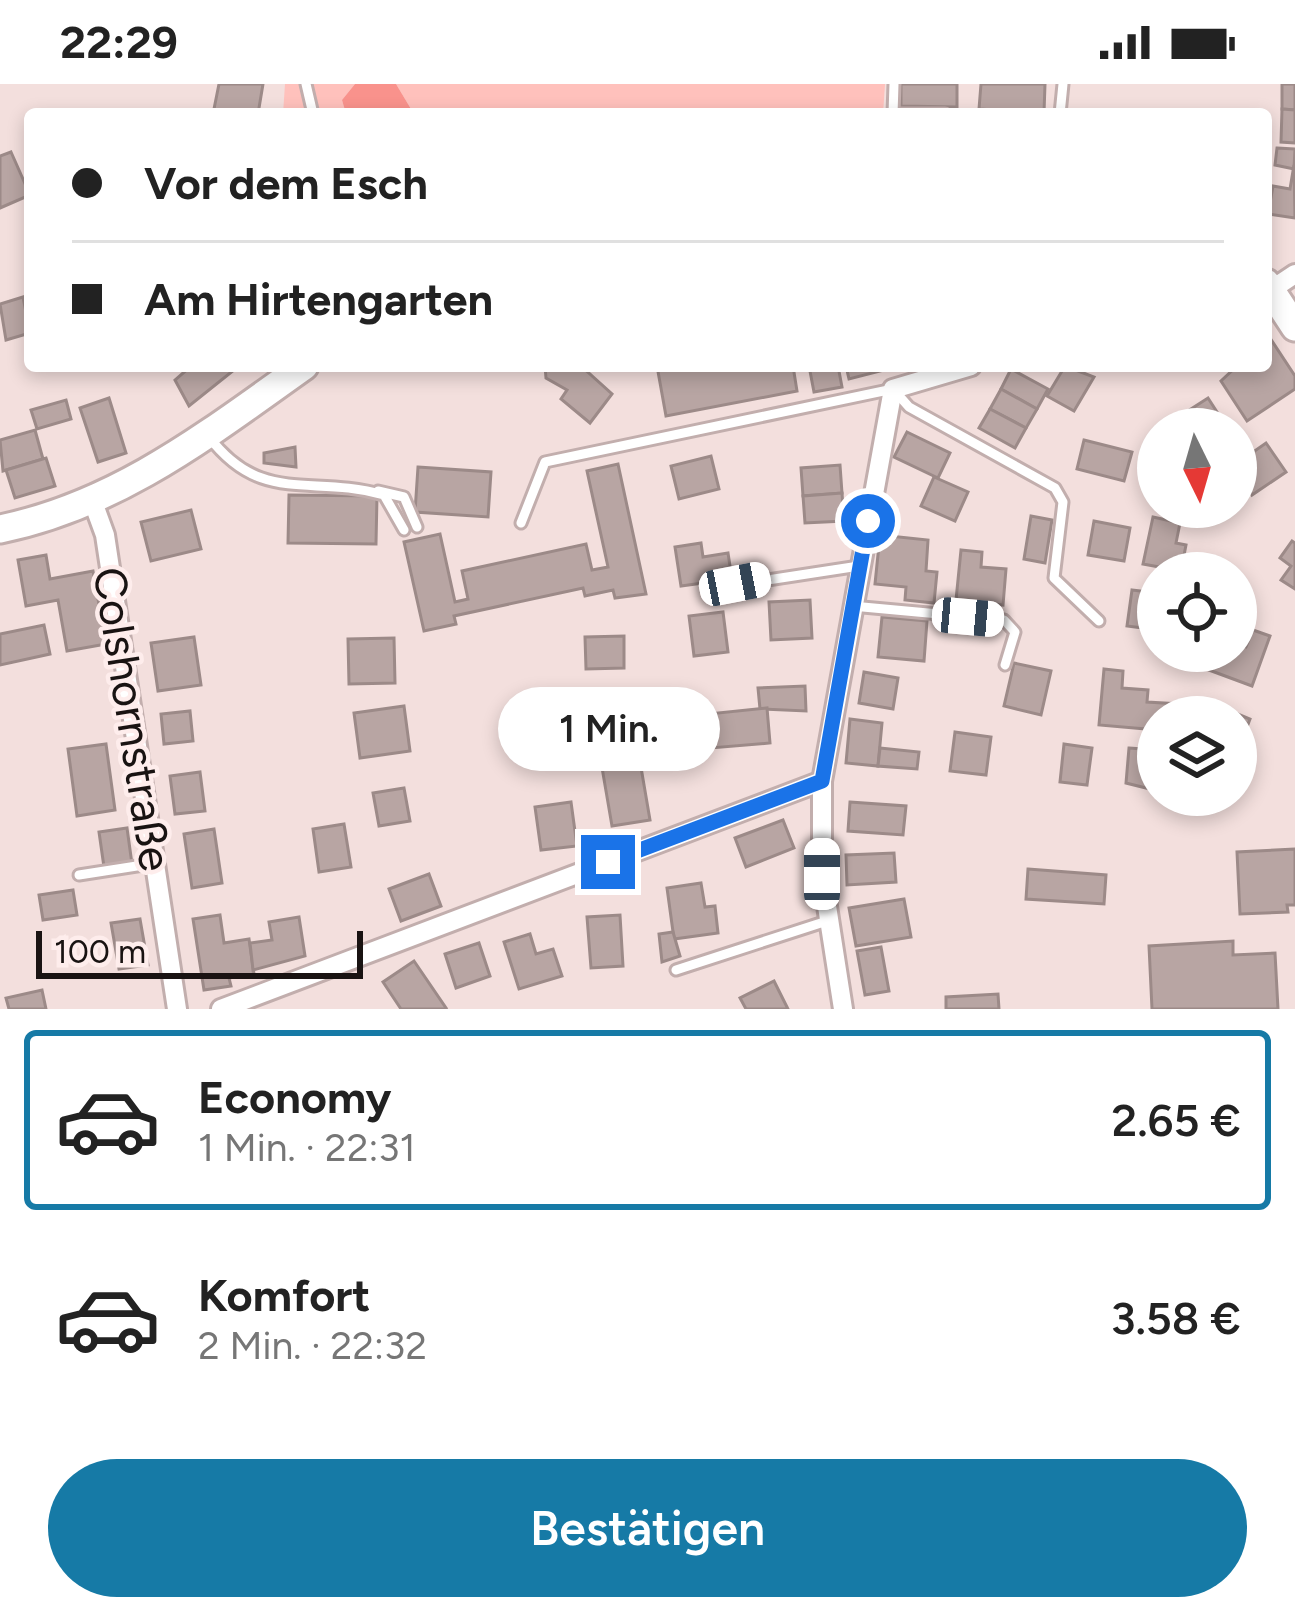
<!DOCTYPE html>
<html lang="de">
<meta charset="utf-8">
<style>
body{margin:0;font-family:Figtree,sans-serif;background:#f6f6f6;color:#222;height:100vh;display:flex;flex-direction:column;font-size:45px;white-space:nowrap}
*{box-sizing:border-box;margin:0}
p{font-size:39px;color:#767676}
.icon{flex:none;width:66px;height:66px;fill:none;stroke:currentColor;stroke-width:2;stroke-linecap:round;stroke-linejoin:round}
.map{position:relative;height:925px;overflow:hidden}
.details{display:flex;flex-direction:column;background:#fff;flex:1}
.details>*{flex:none}
.top-card{position:absolute;left:24px;top:24px;width:1248px;height:264px;border-radius:12px;box-shadow:0 6px 18px #0003;display:grid;align-content:center;height:264px;padding:0 48px;background:#fff}
.needle{width:78px;rotate:175deg}
.fabs{position:absolute;left:1137px;top:324px;display:grid;gap:24px}
.fabs a{display:grid;place-items:center;width:120px;height:120px;border-radius:50%;background:#fff;box-shadow:0 6px 18px #0003;font-size:60px}
.scale{position:absolute;left:36px;bottom:30px;width:327px;box-sizing:border-box;padding-left:12px;border:6px solid #191312;border-top:0;font-size:33px;line-height:42px;white-space:nowrap;color:#191312;-webkit-text-stroke:9px #feedec;paint-order:stroke}
.end{position:absolute;width:54px;height:54px;margin:-27px;border:15px solid #1a73e8;background:#fff;box-shadow:0 0 0 6px #fff}
.from{border-radius:50%}
.bubble{position:absolute;height:84px;border-radius:42px;background:#fff;box-shadow:0 6px 18px #0003;font-size:39px;font-weight:600;line-height:84px;text-align:center}
.car{position:absolute;width:36px;height:72px;margin:-36px -18px;border-radius:15px;box-shadow:0 0 9px 3px #0007;background:linear-gradient(#fff 24%,#345 0 40%,#fff 0 76%,#345 0 86%,#fff 0)}
.top-card b{display:flex;align-items:center;gap:42px;height:114px;font-size:45px}
.top-card b+b{border-top:3px solid #e0e0e0}
.top-card i{width:30px;height:30px;background:#222}
ul{padding:21px 0 0;list-style:none}
li{display:flex;align-items:center;gap:36px;height:180px;margin:0 24px 18px;padding:0 24px;border:6px solid transparent;border-radius:12px}
li div{flex:1}
li b{display:block;font-size:45px}
li em{font-style:normal;font-weight:600}
li.current{border-color:#167aa6}
li>.icon{width:108px;height:108px;stroke-width:1.5}
.button{display:flex;gap:24px;margin-top:auto;padding:24px 48px}
.button a{flex:1;height:138px;border-radius:72px;background:#167aa6;color:#fff;font-size:48px;font-weight:600;line-height:138px;text-align:center}
.status{display:flex;justify-content:space-between;align-items:center;height:84px;padding:0 60px;background:#fff;direction:ltr}
.status svg{height:33px;fill:currentColor}
.map>svg:first-child{display:block}
</style>
<div class="status"><b>22:29</b><svg viewBox="0 0 49 12"><path d="M0 12V9h3v3zM5 12V6h3v6zM10 12V3h3v9zM15 12V0h3v12zM26 1h20v11H26zM47 4h2v5h-2z"/></svg></div>
<div class="map">
<svg width="1295" height="925" viewBox="0 0 1295 925">
<rect width="100%" height="100%" fill="#f3dfdd"/>
<g fill="#ffc1bc">
<polygon points="285,0 355,0 342,16 346,30 283,30"/>
<polygon points="396,0 885,0 883,30 414,30"/>
</g>
<polygon fill="#f9928c" points="355,0 396,0 414,30 346,30 342,16"/>
<g fill="#b8a5a3" stroke="#9c8a88" stroke-width="3">
<polygon points="219,0 263,0 258,30 213,30"/>
<polygon points="901,0 957,0 957,23 901,22"/>
<polygon points="981,0 1045,0 1044,29 979,25"/>
<polygon points="1282,0 1295,0 1295,26 1282,25"/>
<polygon points="1282,25 1295,26 1295,59 1281,58"/>
<polygon points="1277,64 1295,65 1294,85 1275,81"/>
<polygon points="11,68 30,111 0,124 0,72"/>
<polygon points="1294,81 1295,134 1268,130 1273,102 1290,105"/>
<polygon points="23,213 30,249 6,256 0,220"/>
<polygon points="1266,248 1295,292 1295,305 1247,337 1221,297 1237,282 1266,282"/>
<polygon points="191,282 239,282 189,322 175,296"/>
<polygon points="545,282 581,282 612,310 590,339 561,315 567,306 546,294"/>
<polygon points="657,282 793,282 797,307 666,332"/>
<polygon points="809,282 838,282 842,303 814,308"/>
<polygon points="846,282 887,282 888,285 849,295"/>
<polygon points="1065,282 1094,293 1074,327 1047,312"/>
<polygon points="1011,285 1048,305 1037,325 1001,305"/>
<polygon points="1001,305 1037,325 1026,344 990,325"/>
<polygon points="109,314 126,369 98,378 80,324"/>
<polygon points="1208,314 1228,345 1184,345 1177,334"/>
<polygon points="66,316 71,335 37,345 31,326"/>
<polygon points="990,325 1026,344 1015,364 979,344"/>
<polygon points="35,346 43,375 3,387 0,356"/>
<polygon points="907,348 950,369 938,394 894,373"/>
<polygon points="1084,356 1132,368 1124,397 1077,385"/>
<polygon points="1266,359 1286,388 1252,411 1236,380"/>
<polygon points="295,363 296,383 264,379 264,369"/>
<polygon points="711,372 719,405 679,415 671,382"/>
<polygon points="46,374 55,402 15,414 6,386"/>
<polygon points="618,380 646,510 615,514 613,506 585,512 583,504 454,532 456,540 424,547 404,458 440,450 455,518 468,515 462,487 586,460 592,486 608,483 587,387"/>
<polygon points="840,381 842,409 803,412 801,384"/>
<polygon points="418,383 491,388 488,433 415,428"/>
<polygon points="934,393 968,408 955,437 921,422"/>
<polygon points="842,409 844,437 805,439 803,412"/>
<polygon points="289,411 377,412 376,460 288,459"/>
<polygon points="191,426 201,465 151,477 141,438"/>
<polygon points="1031,432 1052,436 1045,479 1024,475"/>
<polygon points="1153,433 1180,439 1176,459 1186,461 1181,487 1143,480"/>
<polygon points="1094,437 1130,444 1124,477 1088,471"/>
<polygon points="880,451 928,456 926,487 937,488 934,519 905,516 906,503 875,500"/>
<polygon points="1292,457 1295,459 1295,505 1281,496 1291,482 1280,474"/>
<polygon points="701,459 703,473 728,469 732,495 681,502 675,463"/>
<polygon points="961,466 982,468 981,483 1006,485 1003,521 956,516"/>
<polygon points="46,471 50,495 93,487 106,560 67,567 58,516 26,522 18,476"/>
<polygon points="1132,506 1158,509 1158,546 1127,542"/>
<polygon points="810,516 812,554 771,556 769,518"/>
<polygon points="723,528 728,568 694,572 689,532"/>
<polygon points="882,533 927,537 924,577 878,573"/>
<polygon points="44,541 50,570 0,581 0,550"/>
<polygon points="1253,546 1270,552 1252,602 1209,586 1216,567 1236,567 1236,560 1246,563"/>
<polygon points="624,552 624,584 586,585 585,553"/>
<polygon points="194,553 201,601 158,607 151,559"/>
<polygon points="394,554 395,599 349,600 348,555"/>
<polygon points="1014,579 1051,587 1041,631 1004,622"/>
<polygon points="1104,585 1123,587 1122,604 1148,606 1147,618 1180,620 1179,633 1158,633 1158,646 1099,641"/>
<polygon points="864,588 898,594 893,625 859,619"/>
<polygon points="805,602 806,627 760,625 758,604"/>
<polygon points="630,619 650,736 612,742 592,625"/>
<polygon points="1216,621 1250,635 1239,664 1236,633 1212,633"/>
<polygon points="404,622 410,667 360,674 354,629"/>
<polygon points="767,624 770,659 711,664 708,630"/>
<polygon points="190,627 193,657 164,660 161,630"/>
<polygon points="850,635 882,639 878,682 846,679"/>
<polygon points="955,648 991,653 986,691 950,687"/>
<polygon points="106,660 115,726 77,732 68,665"/>
<polygon points="1064,660 1092,664 1087,701 1060,698"/>
<polygon points="880,664 919,668 917,685 878,682"/>
<polygon points="1129,664 1156,666 1158,707 1126,699"/>
<polygon points="200,688 205,727 175,730 170,692"/>
<polygon points="404,704 410,737 379,742 373,709"/>
<polygon points="571,718 577,762 541,766 535,723"/>
<polygon points="850,718 906,722 903,751 848,747"/>
<polygon points="783,736 794,764 746,783 735,754"/>
<polygon points="344,740 351,783 319,788 313,745"/>
<polygon points="127,744 132,780 104,783 99,748"/>
<polygon points="214,745 222,799 192,804 184,750"/>
<polygon points="1295,765 1295,821 1287,821 1288,828 1240,830 1237,768"/>
<polygon points="894,769 896,798 847,801 846,771"/>
<polygon points="1028,785 1106,791 1104,820 1026,815"/>
<polygon points="429,790 441,822 401,837 389,805"/>
<polygon points="701,799 705,823 715,822 718,849 674,855 667,804"/>
<polygon points="73,806 77,831 43,836 39,811"/>
<polygon points="904,815 911,853 856,862 849,824"/>
<polygon points="220,831 224,859 249,855 254,890 229,894 231,902 204,906 193,835"/>
<polygon points="620,831 623,882 591,884 587,833"/>
<polygon points="299,833 305,872 253,886 250,859 272,856 269,838"/>
<polygon points="140,835 148,881 119,885 111,839"/>
<polygon points="673,848 680,872 662,878 659,850"/>
<polygon points="530,850 536,870 553,865 562,892 519,905 504,858"/>
<polygon points="1233,857 1233,871 1275,869 1278,925 1152,925 1149,862"/>
<polygon points="479,859 490,892 456,904 445,870"/>
<polygon points="881,863 889,907 865,911 857,867"/>
<polygon points="414,877 446,924 444,925 401,925 383,898"/>
<polygon points="774,897 788,925 746,925 740,914"/>
<polygon points="42,906 46,925 9,925 6,914"/>
<polygon points="998,910 999,925 946,925 946,913"/>
</g>
<g fill="none" stroke-linecap="round" stroke-linejoin="round">
<defs>
<g id="lane">
<polyline points="306,0 313,30"/>
<polyline points="893,30 894,0"/>
<polyline points="899,30 945,30"/>
<polyline points="1060,30 1063,0"/>
<path d="M209,353c53,69 102,37 175,58l20,35"/>
<polyline points="378,407 404,413 417,443"/>
<polyline points="521,439 545,378 893,305 909,323 1055,404 1063,418 1054,494 1099,537"/>
<polyline points="735,501 859,482"/>
<polyline points="852,522 1004,536 1015,548 1005,581"/>
<polyline points="79,791 156,779"/>
<polyline points="676,886 827,837"/>
</g>
<g id="street">
<polyline points="1271,206 1295,190"/>
<polyline points="93,418 105,451 177,925"/>
<polyline points="221,925 822,697"/>
<polyline points="843,925 822,790 822,697 893,305 971,282"/>
</g>
<g id="secondary">
<polyline points="1266,199 1295,243"/>
<path d="M0,445c118,-24 208,-95 304,-163"/>
</g>
</defs>
<use href="#lane" stroke="#c2aead" stroke-width="15"/>
<use href="#street" stroke="#c2aead" stroke-width="24"/>
<use href="#secondary" stroke="#c2aead" stroke-width="33"/>
<use href="#lane" stroke="#fff" stroke-width="9"/>
<use href="#street" stroke="#fff" stroke-width="18"/>
<use href="#secondary" stroke="#fff" stroke-width="27"/>
</g>
<g fill="none" stroke-linecap="round" stroke-linejoin="round">
<polyline stroke="#1a73e8" stroke-width="15" points="608,778 822,697 868,437"/>
</g>
<g text-anchor="middle" stroke-width="9" stroke-linejoin="round" paint-order="stroke">
<g font-size="45" fill="#191312" stroke="#feedec">
<text transform="translate(133 635) rotate(81)" y="16">Colshornstraße</text>
</g>
</g>
</svg>
<div class="fabs">
<a><svg class="needle" viewBox="-14 -14 28 28"><path d="M0-13l5 13h-10z" fill="#e53935"/><path d="M0 13l5-13h-10z" fill="#767676"/></svg></a>
<a><svg class="icon" aria-label="locate" viewBox="0 0 24 24"><circle cx="12" cy="12" r="6"/><path d="M12 2v4M12 18v4M2 12h4M18 12h4"/></svg></a>
<a><svg class="icon" aria-label="layers" viewBox="0 0 24 24"><path d="M12 4l9 5-9 5-9-5zM3 14l9 5 9-5"/></svg></a>
</div>
<div class="scale">100 m</div>
<i class="end from" style="left:868px;top:437px"></i>
<i class="end" style="left:608px;top:778px"></i>
<div class="bubble" style="left:498px;top:603px;width:222px">1 Min.</div>
<i class="car" style="left:735px;top:500px;rotate:79deg"></i>
<i class="car" style="left:968px;top:533px;rotate:95deg"></i>
<i class="car" style="left:822px;top:790px;rotate:0deg"></i>
<div class="top-card">
<b><i class="from"></i>Vor dem Esch</b>
<b><i></i>Am Hirtengarten</b>
</div>
</div>
<section class="details">
<ul>
<li class="current"><svg class="icon" aria-label="car" viewBox="0 0 24 24"><path d="M5 17H2v-5l4-1 3-4h7l3 4 3 1v5h-3M9 17h6M6 11h13"/><circle cx="7" cy="17" r="2"/><circle cx="17" cy="17" r="2"/></svg><div><b>Economy</b><p>1 Min. · 22:31</p></div><em>2.65 €</em></li>
<li><svg class="icon" aria-label="car" viewBox="0 0 24 24"><path d="M5 17H2v-5l4-1 3-4h7l3 4 3 1v5h-3M9 17h6M6 11h13"/><circle cx="7" cy="17" r="2"/><circle cx="17" cy="17" r="2"/></svg><div><b>Komfort</b><p>2 Min. · 22:32</p></div><em>3.58 €</em></li>
</ul>
<div class="button"><a>Bestätigen</a></div>
</section>
